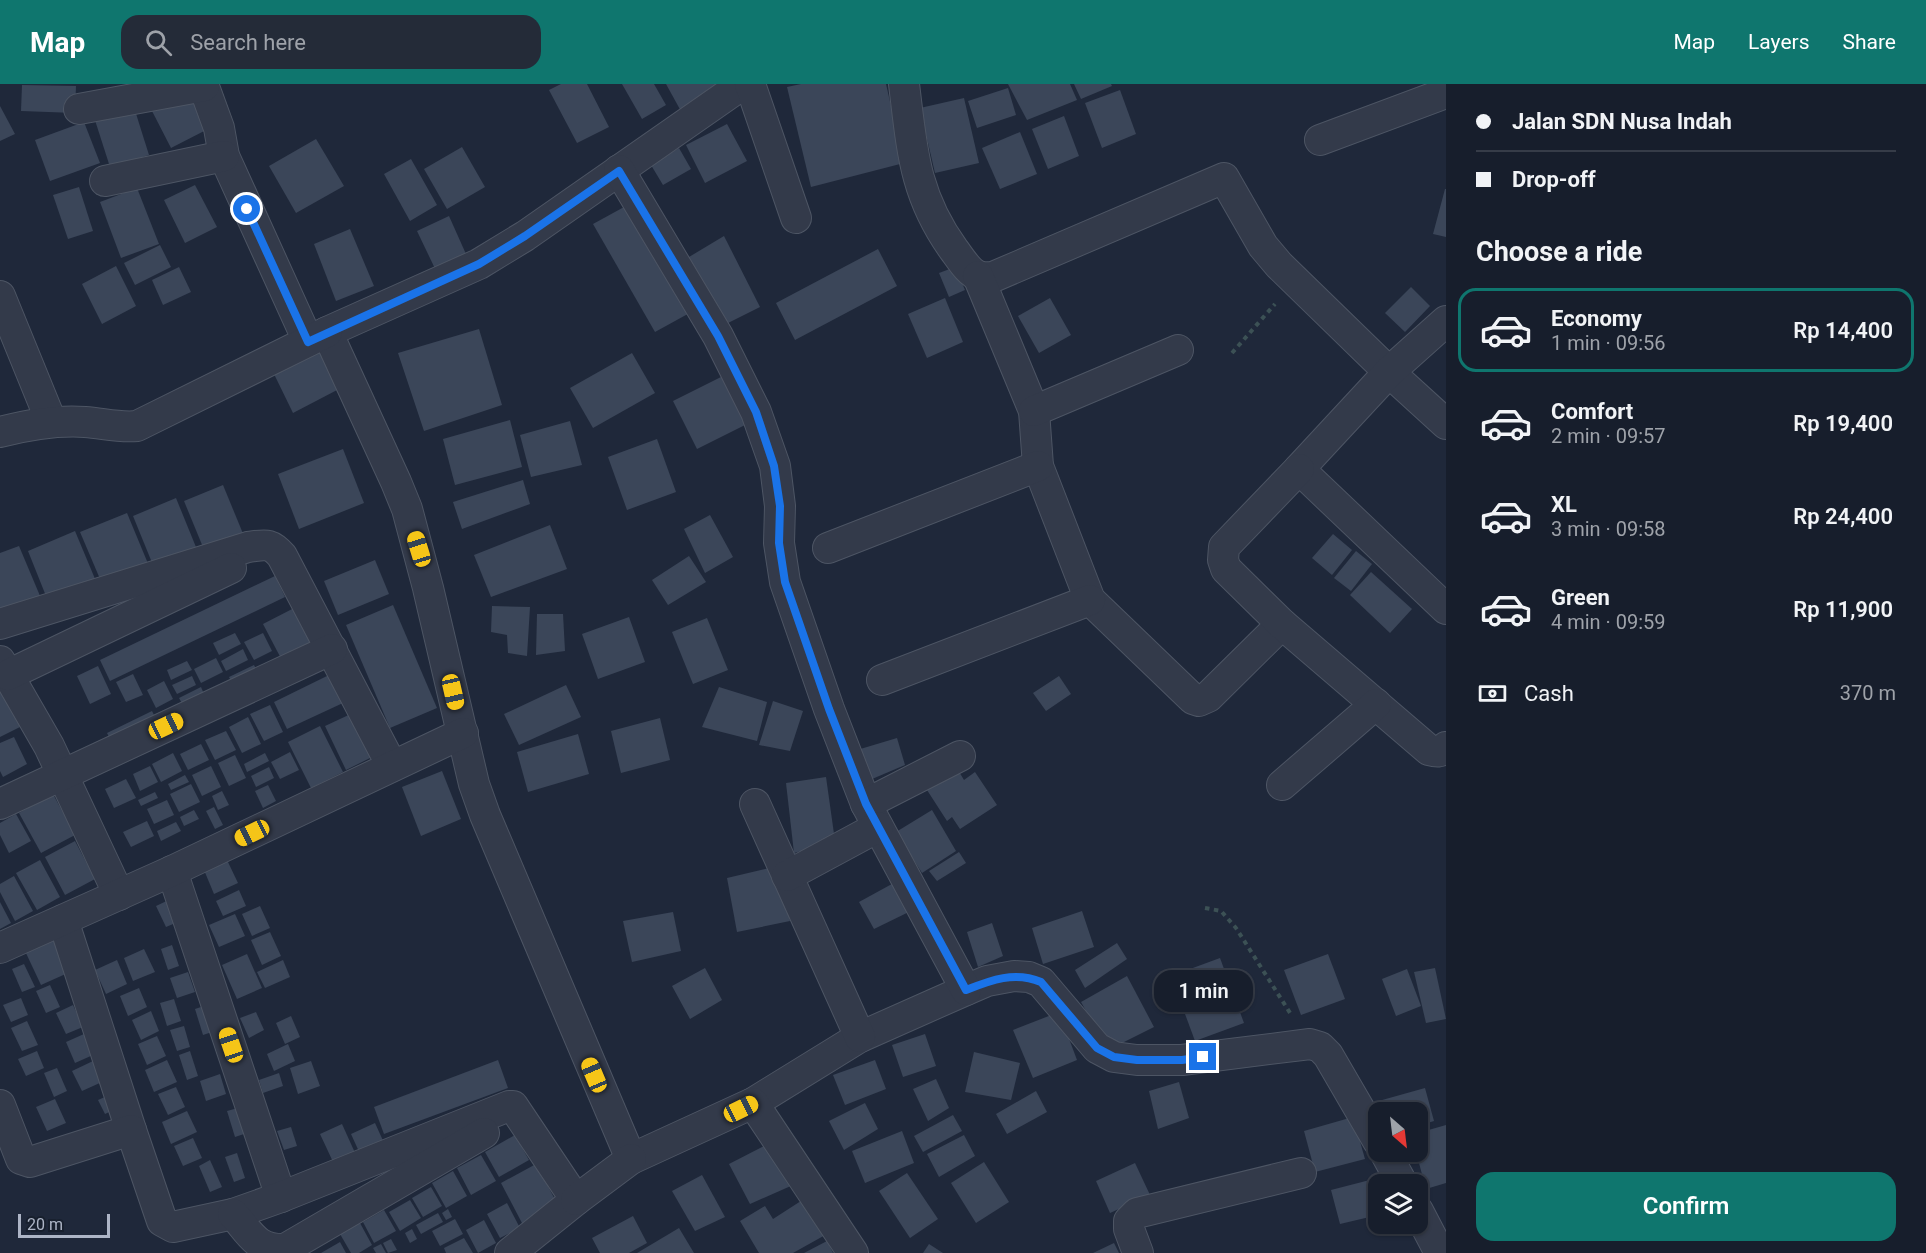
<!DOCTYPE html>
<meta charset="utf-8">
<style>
body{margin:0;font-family:Roboto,sans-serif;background:#242b38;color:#f1f3f6;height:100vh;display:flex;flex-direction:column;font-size:22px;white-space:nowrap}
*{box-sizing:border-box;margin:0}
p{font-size:20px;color:#9ea2a9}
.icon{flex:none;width:33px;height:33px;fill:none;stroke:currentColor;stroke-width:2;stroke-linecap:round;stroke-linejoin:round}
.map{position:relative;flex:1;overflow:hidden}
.sheet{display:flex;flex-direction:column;background:#171e2c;width:480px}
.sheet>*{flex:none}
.hud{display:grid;align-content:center;height:132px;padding:0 30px;background:#171e2c}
.needle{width:39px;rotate:152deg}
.buttons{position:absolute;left:1368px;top:1018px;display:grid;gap:12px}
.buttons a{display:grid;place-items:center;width:60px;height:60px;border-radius:12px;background:#171e2c;box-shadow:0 2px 4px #0004,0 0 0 2px #363c48;font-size:30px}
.scale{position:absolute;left:18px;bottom:15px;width:92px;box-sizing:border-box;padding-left:6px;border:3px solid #adb5c6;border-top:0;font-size:16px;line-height:21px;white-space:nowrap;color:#adb5c6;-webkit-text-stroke:4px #18202e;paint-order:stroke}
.end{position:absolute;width:27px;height:27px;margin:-14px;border:8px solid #1a73e8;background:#fff;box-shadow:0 0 0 3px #fff}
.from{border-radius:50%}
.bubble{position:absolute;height:42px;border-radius:18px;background:#171e2c;box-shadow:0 2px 4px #0004,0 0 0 2px #363c48;font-size:20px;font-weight:600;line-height:42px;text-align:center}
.car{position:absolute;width:18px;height:36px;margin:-18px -9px;border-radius:8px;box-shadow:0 0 4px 2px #0007;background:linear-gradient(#f5c518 24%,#345 0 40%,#f5c518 0 76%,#345 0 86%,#f5c518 0)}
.hud b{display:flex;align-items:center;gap:21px;height:57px;font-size:22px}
.hud b+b{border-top:2px solid #363c48}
.hud i{width:15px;height:15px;background:#f1f3f6}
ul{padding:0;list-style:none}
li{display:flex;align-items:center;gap:18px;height:84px;margin:0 12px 9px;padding:0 18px;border:3px solid transparent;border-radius:18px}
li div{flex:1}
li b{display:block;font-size:22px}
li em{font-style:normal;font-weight:600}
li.active{border-color:#0f766e}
li>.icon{width:54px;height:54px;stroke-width:1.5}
h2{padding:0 30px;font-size:27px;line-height:72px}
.pay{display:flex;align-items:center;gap:15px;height:66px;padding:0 30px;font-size:22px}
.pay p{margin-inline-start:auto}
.button{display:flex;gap:12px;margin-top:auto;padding:12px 30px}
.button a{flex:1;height:69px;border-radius:18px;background:#0f766e;color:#fff;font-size:24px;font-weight:600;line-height:69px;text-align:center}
header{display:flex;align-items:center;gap:36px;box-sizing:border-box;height:84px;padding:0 30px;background:#0f766e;color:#fff}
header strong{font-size:28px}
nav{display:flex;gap:33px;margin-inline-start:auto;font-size:21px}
.search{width:420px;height:54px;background:#242b38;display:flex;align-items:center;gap:15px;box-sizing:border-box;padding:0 21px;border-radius:18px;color:#9ea2a9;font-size:22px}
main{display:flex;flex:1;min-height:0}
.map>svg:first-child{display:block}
</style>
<header>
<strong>Map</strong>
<div class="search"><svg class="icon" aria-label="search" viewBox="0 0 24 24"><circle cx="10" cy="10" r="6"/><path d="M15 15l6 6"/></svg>Search here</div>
<nav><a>Map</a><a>Layers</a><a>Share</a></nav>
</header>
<main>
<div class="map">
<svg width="1446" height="1169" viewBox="0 0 1446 1169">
<rect width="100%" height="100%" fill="#1f283a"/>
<g fill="#3b4659">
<polygon points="561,0 587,0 609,43 577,59 549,6"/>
<polygon points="622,0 654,0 666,21 642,35"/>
<polygon points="666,0 737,0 682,29"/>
<polygon points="801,0 886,0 904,79 811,103 787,3"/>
<polygon points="1008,0 1070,0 1077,16 1027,36"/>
<polygon points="1074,0 1111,0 1112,2 1081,15"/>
<polygon points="22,1 76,2 75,29 21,27"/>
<polygon points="1008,4 1016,31 977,44 968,17"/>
<polygon points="1120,6 1136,50 1102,64 1085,19"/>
<polygon points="191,7 210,44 171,64 152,27"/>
<polygon points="964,14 979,79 935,89 920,24"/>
<polygon points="132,17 149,71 110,83 93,30"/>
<polygon points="0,22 15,50 0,57"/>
<polygon points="1064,32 1079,72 1048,85 1032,45"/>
<polygon points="84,38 100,79 50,97 35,56"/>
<polygon points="727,40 747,77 705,99 686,61"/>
<polygon points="1020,48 1037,90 1000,105 982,64"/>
<polygon points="316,55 344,102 296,129 269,82"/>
<polygon points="462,63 485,103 447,125 424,85"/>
<polygon points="679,64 691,85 663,101 651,81"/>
<polygon points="411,75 437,121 410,137 384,90"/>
<polygon points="195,101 217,143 185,159 164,116"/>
<polygon points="79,103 93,147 68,155 53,111"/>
<polygon points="137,104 159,160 121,174 100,118"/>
<polygon points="1445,105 1446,105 1446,153 1433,150"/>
<polygon points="635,117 695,226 655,248 593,140"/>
<polygon points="449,132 470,179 439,193 417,147"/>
<polygon points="350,145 374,202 336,217 314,160"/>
<polygon points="724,152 760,223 722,242 684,176"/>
<polygon points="160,161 171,183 135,201 124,179"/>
<polygon points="878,165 897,202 795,256 776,219"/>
<polygon points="116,182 136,222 102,240 82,200"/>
<polygon points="179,183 191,208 163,221 152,196"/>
<polygon points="955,183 965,206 949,213 939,189"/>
<polygon points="1411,203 1430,222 1405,248 1385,229"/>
<polygon points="945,214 963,258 927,274 908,230"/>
<polygon points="1050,214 1071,251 1039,269 1018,232"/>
<polygon points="479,245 502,321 424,347 398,269"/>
<polygon points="321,267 339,305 293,329 274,290"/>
<polygon points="632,269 655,309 593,344 570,304"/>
<polygon points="723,292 747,340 697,365 673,317"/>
<polygon points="510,336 522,383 455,401 443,355"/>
<polygon points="570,337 582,381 531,393 520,351"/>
<polygon points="657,355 676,408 627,426 608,373"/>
<polygon points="343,365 364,419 299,445 278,390"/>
<polygon points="523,396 530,420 462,445 453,418"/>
<polygon points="223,401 244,452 205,468 184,417"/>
<polygon points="176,414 198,468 155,486 133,432"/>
<polygon points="127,429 149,482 103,502 80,448"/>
<polygon points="710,431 733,473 705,489 684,445"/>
<polygon points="550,441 567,485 491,513 474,471"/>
<polygon points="75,447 98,502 50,522 28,467"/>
<polygon points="1333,450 1352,466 1332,491 1312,474"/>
<polygon points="19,462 43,519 0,537 0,469"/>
<polygon points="1356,467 1372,480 1351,507 1334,494"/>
<polygon points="689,472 706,498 668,521 652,496"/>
<polygon points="375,476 389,510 338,531 324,497"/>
<polygon points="1371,488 1412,525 1390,549 1350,511"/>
<polygon points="275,492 285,513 110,597 100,576"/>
<polygon points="393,521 437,624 390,644 346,541"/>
<polygon points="492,522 530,523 527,572 508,569 507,551 491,548"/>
<polygon points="296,523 319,567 286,584 263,540"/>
<polygon points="537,530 563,530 565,567 536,571"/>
<polygon points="629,533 645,578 598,595 582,550"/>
<polygon points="707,534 728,586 693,600 672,548"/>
<polygon points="235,549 241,560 219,571 213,559"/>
<polygon points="263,549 272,567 254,576 244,558"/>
<polygon points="243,565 248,576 226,587 221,577"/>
<polygon points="216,574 223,588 201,599 194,585"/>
<polygon points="187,577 192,586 171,596 167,586"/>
<polygon points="254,581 261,595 236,607 229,593"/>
<polygon points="98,582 111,610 90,620 77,592"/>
<polygon points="133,590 143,611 126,618 116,598"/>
<polygon points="329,591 343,619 287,645 274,618"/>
<polygon points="192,592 196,601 177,610 172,601"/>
<polygon points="1059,592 1071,610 1046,627 1033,609"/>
<polygon points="164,597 173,615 156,624 147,606"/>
<polygon points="566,601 581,633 519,661 504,630"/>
<polygon points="0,603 20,643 0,653"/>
<polygon points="201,603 207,617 186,627 179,614"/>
<polygon points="719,603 767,618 757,657 702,643"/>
<polygon points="773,617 803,627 790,667 759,661"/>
<polygon points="270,621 283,648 264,657 250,630"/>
<polygon points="152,627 160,643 115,665 107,649"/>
<polygon points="355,628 376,671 346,686 325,642"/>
<polygon points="248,633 261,660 242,669 229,643"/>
<polygon points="660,634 670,676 621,689 611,647"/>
<polygon points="320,642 343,688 311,704 288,658"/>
<polygon points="226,647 236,666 215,676 205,656"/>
<polygon points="578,650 589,690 528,708 517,668"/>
<polygon points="14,653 27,680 3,693 0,687 0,659"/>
<polygon points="897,654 905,681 865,698 857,666"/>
<polygon points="201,660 209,676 188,686 180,670"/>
<polygon points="290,668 299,686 280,695 271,678"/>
<polygon points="173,669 182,687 161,698 152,680"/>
<polygon points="265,669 269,677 247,688 244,680"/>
<polygon points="235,671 246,694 229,702 218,679"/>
<polygon points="150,682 158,698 140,707 133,690"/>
<polygon points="211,682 221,703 202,712 192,691"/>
<polygon points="269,683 274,694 256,703 251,692"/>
<polygon points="958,686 964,696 975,688 997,721 960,745 952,733 947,737 927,706"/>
<polygon points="442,687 461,735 421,752 402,703"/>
<polygon points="185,691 189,698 171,706 168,700"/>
<polygon points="826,693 835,757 794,769 786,699"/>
<polygon points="126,695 136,714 114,724 105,705"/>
<polygon points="191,700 200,718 179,728 170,710"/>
<polygon points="268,701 276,717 263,724 255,707"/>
<polygon points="222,707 229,721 218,726 212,712"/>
<polygon points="155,708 158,714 141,722 138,716"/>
<polygon points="53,710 75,751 41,769 19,729"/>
<polygon points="167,716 174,731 154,740 147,725"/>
<polygon points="214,723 223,741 215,745 206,727"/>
<polygon points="194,726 199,735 184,742 180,733"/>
<polygon points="932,726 956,767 922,789 896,748"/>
<polygon points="16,730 31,757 9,769 0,751 0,739"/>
<polygon points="147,737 154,752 131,763 123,748"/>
<polygon points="176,738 181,747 161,757 157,747"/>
<polygon points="75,757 95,795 65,811 45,773"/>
<polygon points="959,768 966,779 937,797 929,787"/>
<polygon points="40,776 60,813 37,826 16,789"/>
<polygon points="227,776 238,799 214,810 204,786"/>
<polygon points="778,782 790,837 737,848 727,794"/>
<polygon points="14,792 33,827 15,837 0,808 0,800"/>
<polygon points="901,795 917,824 874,845 859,818"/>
<polygon points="239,806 246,822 223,832 216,817"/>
<polygon points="175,813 185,835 166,843 156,822"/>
<polygon points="0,818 11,839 0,845"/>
<polygon points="260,822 270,844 252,852 242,830"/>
<polygon points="1082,827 1094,863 1043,880 1032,844"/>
<polygon points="673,828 681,867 632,878 623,837"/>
<polygon points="235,830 245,852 219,863 209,841"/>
<polygon points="992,839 1003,872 978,883 967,848"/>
<polygon points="270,848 281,872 262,881 251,856"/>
<polygon points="55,854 70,888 41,901 25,867"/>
<polygon points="1117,859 1127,875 1085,904 1075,886"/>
<polygon points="172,861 179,882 168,886 161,865"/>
<polygon points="144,865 155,888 133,897 124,874"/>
<polygon points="247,870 262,904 237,915 222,881"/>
<polygon points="1328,870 1345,915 1301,931 1284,886"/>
<polygon points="1220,874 1244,939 1195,957 1171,892"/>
<polygon points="117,876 127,900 106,910 95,886"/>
<polygon points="283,876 290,893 265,904 257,888"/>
<polygon points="24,880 35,903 22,908 12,885"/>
<polygon points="705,884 722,916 690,935 672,902"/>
<polygon points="1435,884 1446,935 1426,939 1414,888"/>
<polygon points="1407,885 1421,922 1396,932 1382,895"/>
<polygon points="188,888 195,908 177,914 170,894"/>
<polygon points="1127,892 1154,943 1108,966 1081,918"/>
<polygon points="50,901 60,923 46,929 36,907"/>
<polygon points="139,904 147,923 128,932 120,912"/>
<polygon points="21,914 28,931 11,938 3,921"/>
<polygon points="174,915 181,937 167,942 160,919"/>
<polygon points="213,919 221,945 203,951 195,925"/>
<polygon points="73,921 83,943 66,950 56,929"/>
<polygon points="151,927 159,947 141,956 132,936"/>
<polygon points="256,928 264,946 249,954 240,934"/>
<polygon points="1059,928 1077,976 1033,994 1013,946"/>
<polygon points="291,932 300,953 285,960 276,939"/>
<polygon points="27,937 38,961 22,967 11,944"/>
<polygon points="184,942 190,963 177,967 170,946"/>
<polygon points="84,950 93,971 75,979 66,958"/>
<polygon points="925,950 936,982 903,993 892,961"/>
<polygon points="157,952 166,972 147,981 138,960"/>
<polygon points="288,960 295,977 274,987 267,970"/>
<polygon points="37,967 44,984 26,992 18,975"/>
<polygon points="190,967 198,992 187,996 179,971"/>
<polygon points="974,968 1020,979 1011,1016 965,1008"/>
<polygon points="167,976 177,998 154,1008 145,986"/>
<polygon points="498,976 508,1004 384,1050 374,1023"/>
<polygon points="875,976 886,1005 845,1021 833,991"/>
<polygon points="93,977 102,998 82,1007 72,987"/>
<polygon points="311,977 320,1002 298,1010 290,984"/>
<polygon points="57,984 67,1007 54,1013 44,989"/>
<polygon points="279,989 283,1002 263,1009 259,996"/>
<polygon points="220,990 226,1010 206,1017 200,997"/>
<polygon points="936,995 949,1024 928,1037 913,1005"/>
<polygon points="1179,998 1189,1034 1158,1045 1149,1007"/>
<polygon points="176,1003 185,1023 168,1031 158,1010"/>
<polygon points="1425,1004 1434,1037 1418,1042 1418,1029 1378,1029 1375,1018"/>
<polygon points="1036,1007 1047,1028 1007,1050 996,1030"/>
<polygon points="114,1009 120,1023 105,1030 98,1016"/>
<polygon points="55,1015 66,1039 47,1047 36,1023"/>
<polygon points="865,1019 878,1045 844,1066 829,1037"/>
<polygon points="245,1022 253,1047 235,1053 227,1027"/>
<polygon points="187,1027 197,1048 171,1060 162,1038"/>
<polygon points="953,1031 962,1047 923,1068 914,1052"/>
<polygon points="1353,1033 1365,1075 1315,1088 1304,1047"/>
<polygon points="375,1039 385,1061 361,1072 351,1050"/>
<polygon points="342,1040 356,1071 334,1080 320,1050"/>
<polygon points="1446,1041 1446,1099 1426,1105 1416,1068 1418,1049"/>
<polygon points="291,1043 297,1062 284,1066 277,1047"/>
<polygon points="902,1047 914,1079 865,1099 852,1067"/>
<polygon points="515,1051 529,1076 499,1093 485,1068"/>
<polygon points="964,1051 975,1072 939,1093 927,1070"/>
<polygon points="193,1054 202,1074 183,1082 174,1062"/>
<polygon points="772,1058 793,1101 750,1120 729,1080"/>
<polygon points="237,1069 245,1094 234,1098 225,1073"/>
<polygon points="481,1071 496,1097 471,1111 457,1084"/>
<polygon points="210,1076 222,1103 210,1108 199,1082"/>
<polygon points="984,1078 1009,1118 976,1139 951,1099"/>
<polygon points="1135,1079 1150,1111 1110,1129 1096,1097"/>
<polygon points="536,1080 559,1123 523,1141 501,1099"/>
<polygon points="453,1087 467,1112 446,1124 432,1099"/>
<polygon points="907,1089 938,1135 910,1154 879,1107"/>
<polygon points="1393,1090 1396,1101 1378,1101 1378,1131 1340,1140 1331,1106"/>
<polygon points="702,1091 725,1133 695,1147 672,1107"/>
<polygon points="431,1103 442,1122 423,1133 412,1114"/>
<polygon points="804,1115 827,1150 793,1169 759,1169 740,1137 765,1122 773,1135"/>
<polygon points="410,1116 421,1134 400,1147 389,1128"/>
<polygon points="507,1119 520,1144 500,1154 487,1130"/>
<polygon points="448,1125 452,1133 446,1136 442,1129"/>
<polygon points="384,1126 396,1147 374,1159 363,1138"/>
<polygon points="438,1129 443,1138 421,1150 416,1141"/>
<polygon points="633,1132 647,1159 629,1169 600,1169 592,1154"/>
<polygon points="455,1135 463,1150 440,1162 432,1147"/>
<polygon points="484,1136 496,1159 478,1169 466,1146"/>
<polygon points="360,1139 372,1161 359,1169 351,1169 340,1150"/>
<polygon points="679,1144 694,1169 637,1169"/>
<polygon points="412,1145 417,1155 410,1159 405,1149"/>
<polygon points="464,1154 473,1169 446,1169 444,1164"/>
<polygon points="391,1155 397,1166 388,1169 383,1159"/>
<polygon points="827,1157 833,1169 804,1169"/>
<polygon points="340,1158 346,1169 321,1169"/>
<polygon points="1114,1159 1119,1169 1093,1169"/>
<polygon points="381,1160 386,1169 376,1169 373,1164"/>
<polygon points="929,1160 943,1169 923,1169"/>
</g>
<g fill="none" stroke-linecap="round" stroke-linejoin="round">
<defs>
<g id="minor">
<polyline points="203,0 219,44 224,72 308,257"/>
<polyline points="743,0 525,152 479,180 327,248 396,398 407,425 428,504 474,700 485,731 631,1075 753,1019 860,953 966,906 987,897 1014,892 1029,893 1041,898 1097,964 1114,973 1137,976 1182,976 1310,960 1320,963 1328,971 1378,1057"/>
<polyline points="750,0 796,134"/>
<path d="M904,0c8,65 10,111 50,166 6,8 15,23 25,26 3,2 10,1 14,1l231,-99 39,68 16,19 110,107 57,52"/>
<polyline points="79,25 204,2"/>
<polyline points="1320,56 1446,9"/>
<polyline points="619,86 718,252 756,328 775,382 780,422 779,459 785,498 829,625 866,720 966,906"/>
<polyline points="105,97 224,72"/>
<polyline points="978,192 1034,327 1038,382 1090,516 1193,615 1199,617 1208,613 1282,540"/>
<polyline points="0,212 51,337"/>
<polyline points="1446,237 1389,288 1299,385 1446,525"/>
<polyline points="1034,327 1178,266"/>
<path d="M0,348c28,-7 55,-12 85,-10 17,1 34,6 52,4l190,-94"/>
<path d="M1299,385l-75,78 -1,13 3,9 56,55 147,126c7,2 12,3 17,-3"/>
<polyline points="828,464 1038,382"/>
<path d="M0,540l248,-77c17,-2 22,-5 34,9l110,210"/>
<polyline points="0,577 49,662 119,811"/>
<polyline points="8,591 231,484"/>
<polyline points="882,596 1090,516"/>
<polyline points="1282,701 1376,620"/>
<polyline points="0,720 332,565"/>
<polyline points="755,720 860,953"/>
<polyline points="866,720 960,672"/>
<polyline points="172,787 281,1113"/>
<polyline points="787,792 878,743"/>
<polyline points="63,836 131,1046"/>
<polyline points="0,864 172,787 463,649"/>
<polyline points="753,1019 853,1169"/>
<polyline points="0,1021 21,1075 30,1078 131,1046 162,1137 173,1143 233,1130 281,1113 509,1022 513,1022 576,1116 510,1169"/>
<polyline points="1385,1068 1403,1101"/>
<polyline points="576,1116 631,1075"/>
<polyline points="1418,1127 1440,1169"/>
<path d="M233,1130c18,20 23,36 52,35l199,-116"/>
<polyline points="1138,1169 1129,1145 1129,1137 1137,1129 1301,1089"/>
</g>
</defs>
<use href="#minor" stroke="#4d5564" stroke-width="32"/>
<g stroke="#3c5155" stroke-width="4" stroke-dasharray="4.5 4.5" stroke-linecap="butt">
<polyline points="1232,269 1275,220"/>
<polyline points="1205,824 1221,827 1236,844 1292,932"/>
</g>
<use href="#minor" stroke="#333a4a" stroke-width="30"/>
</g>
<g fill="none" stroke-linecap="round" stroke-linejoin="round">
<path stroke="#1a73e8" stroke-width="8" d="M247,125l61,133 171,-78 46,-28 94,-65 99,165 38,76 18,54 6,40 -1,37 6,39 44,127 37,95 100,186c25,-10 49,-19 75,-8l56,66 17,9 23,3h45l21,-3"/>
</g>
</svg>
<div class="buttons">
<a><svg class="needle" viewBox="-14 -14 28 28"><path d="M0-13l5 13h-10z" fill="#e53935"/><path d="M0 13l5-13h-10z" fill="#9ea2a9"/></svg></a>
<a><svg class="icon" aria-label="layers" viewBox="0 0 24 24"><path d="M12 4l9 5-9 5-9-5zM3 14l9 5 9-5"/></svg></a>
</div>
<div class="scale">20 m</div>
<i class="end from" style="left:247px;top:125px"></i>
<i class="end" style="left:1203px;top:973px"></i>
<div class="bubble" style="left:1154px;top:886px;width:99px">1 min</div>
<i class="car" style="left:419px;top:465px;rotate:343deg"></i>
<i class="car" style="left:453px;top:608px;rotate:167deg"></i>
<i class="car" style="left:166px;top:642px;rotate:65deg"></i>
<i class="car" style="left:252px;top:749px;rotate:244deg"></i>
<i class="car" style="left:231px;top:961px;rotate:341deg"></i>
<i class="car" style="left:594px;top:991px;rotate:337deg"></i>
<i class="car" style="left:741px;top:1025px;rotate:64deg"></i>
</div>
<section class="sheet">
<div class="hud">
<b><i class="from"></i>Jalan SDN Nusa Indah</b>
<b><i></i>Drop-off</b>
</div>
<h2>Choose a ride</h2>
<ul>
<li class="active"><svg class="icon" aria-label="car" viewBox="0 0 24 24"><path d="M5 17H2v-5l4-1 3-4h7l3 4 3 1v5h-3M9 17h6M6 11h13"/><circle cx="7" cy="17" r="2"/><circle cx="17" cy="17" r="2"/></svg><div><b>Economy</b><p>1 min · 09:56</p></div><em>Rp 14,400</em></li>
<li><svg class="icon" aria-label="car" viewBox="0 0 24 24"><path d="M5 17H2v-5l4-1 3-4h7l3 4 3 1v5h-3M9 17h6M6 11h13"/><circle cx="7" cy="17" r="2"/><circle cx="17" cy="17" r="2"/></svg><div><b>Comfort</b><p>2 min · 09:57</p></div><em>Rp 19,400</em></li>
<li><svg class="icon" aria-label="car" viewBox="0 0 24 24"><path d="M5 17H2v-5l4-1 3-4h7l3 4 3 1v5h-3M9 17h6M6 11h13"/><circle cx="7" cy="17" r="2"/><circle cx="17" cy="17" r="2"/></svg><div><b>XL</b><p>3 min · 09:58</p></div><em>Rp 24,400</em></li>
<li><svg class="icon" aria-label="car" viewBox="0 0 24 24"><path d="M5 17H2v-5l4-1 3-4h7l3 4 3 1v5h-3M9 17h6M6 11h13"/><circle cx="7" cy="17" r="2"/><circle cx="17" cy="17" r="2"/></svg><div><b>Green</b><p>4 min · 09:59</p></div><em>Rp 11,900</em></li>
</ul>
<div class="pay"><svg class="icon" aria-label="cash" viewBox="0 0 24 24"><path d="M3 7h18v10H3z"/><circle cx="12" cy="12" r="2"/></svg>Cash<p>370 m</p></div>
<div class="button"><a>Confirm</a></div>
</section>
</main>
